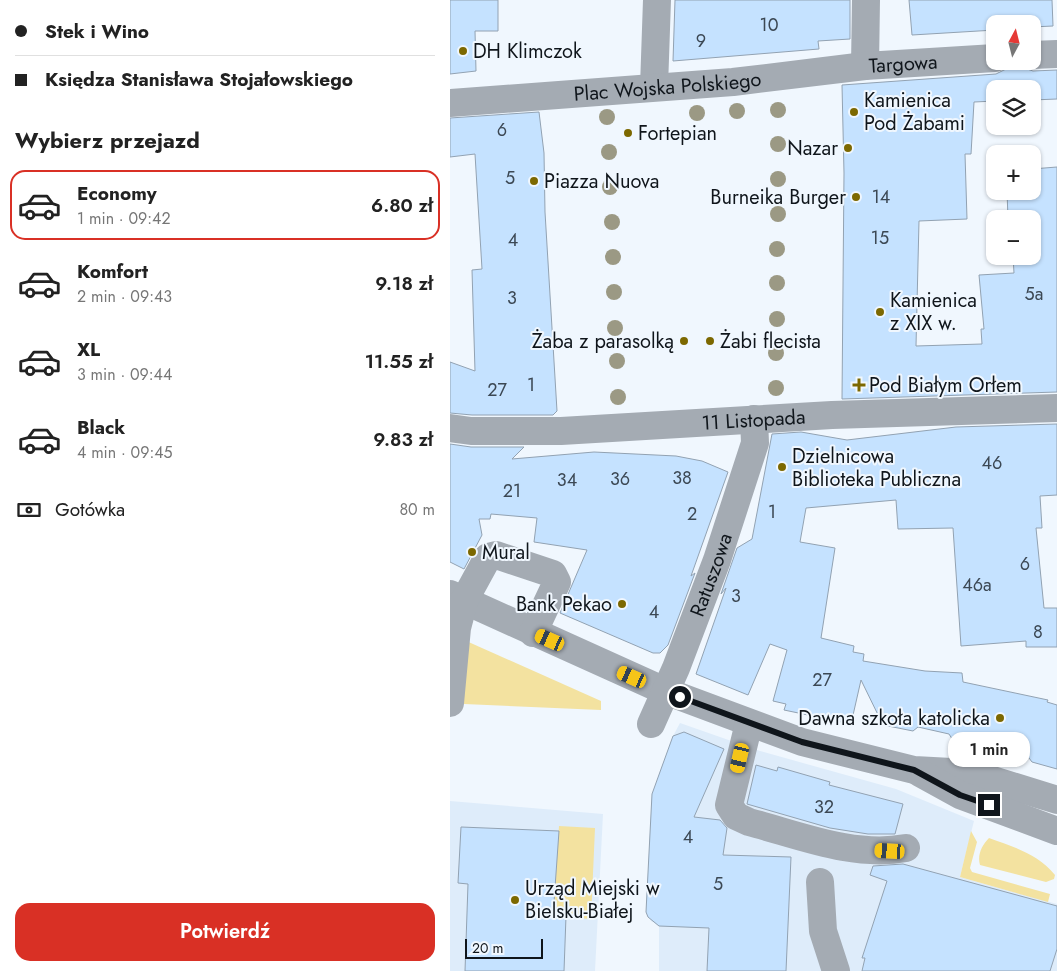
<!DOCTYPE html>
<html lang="pl">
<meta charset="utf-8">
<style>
body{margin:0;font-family:Jost,sans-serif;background:#f2f2f2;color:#222;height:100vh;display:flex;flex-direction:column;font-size:19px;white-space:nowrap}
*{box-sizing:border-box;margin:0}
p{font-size:16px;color:#767676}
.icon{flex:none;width:28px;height:28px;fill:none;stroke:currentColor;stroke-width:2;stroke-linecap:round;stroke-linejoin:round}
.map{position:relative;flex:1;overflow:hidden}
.sheet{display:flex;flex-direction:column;background:#fff;width:450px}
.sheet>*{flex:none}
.hud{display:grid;align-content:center;height:110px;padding:0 15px;background:#fff}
.needle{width:32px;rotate:7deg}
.controls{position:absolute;left:536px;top:15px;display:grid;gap:10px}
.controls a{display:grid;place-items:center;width:55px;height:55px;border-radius:10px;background:#fff;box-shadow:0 1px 4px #0004;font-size:25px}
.scale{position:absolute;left:15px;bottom:12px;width:78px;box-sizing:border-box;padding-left:5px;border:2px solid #0f151b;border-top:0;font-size:14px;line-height:18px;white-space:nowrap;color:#0f151b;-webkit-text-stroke:4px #f0f7fe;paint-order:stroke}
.end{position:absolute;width:22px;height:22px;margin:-11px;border:6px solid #0f151b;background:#fff;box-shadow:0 0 0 2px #fff}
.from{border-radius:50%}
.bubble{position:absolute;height:35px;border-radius:15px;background:#fff;box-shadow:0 1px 4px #0004;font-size:16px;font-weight:600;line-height:35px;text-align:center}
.car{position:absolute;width:15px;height:30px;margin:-15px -8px;border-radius:6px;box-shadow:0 0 4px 1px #0007;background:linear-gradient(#f5c518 24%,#345 0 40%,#f5c518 0 76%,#345 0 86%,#f5c518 0)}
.hud b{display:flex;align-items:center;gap:18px;height:48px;font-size:19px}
.hud b+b{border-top:1px solid #e0e0e0}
.hud i{width:12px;height:12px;background:#222}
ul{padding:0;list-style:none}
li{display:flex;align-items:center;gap:15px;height:70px;margin:0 10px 8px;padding:0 5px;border:2px solid transparent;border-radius:15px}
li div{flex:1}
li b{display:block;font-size:19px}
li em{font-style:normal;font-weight:600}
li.current{border-color:#d93025}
li>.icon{width:45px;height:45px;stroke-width:1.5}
h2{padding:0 15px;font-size:22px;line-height:60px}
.pay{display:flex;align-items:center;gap:12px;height:55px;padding:0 15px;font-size:19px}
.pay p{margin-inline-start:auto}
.action{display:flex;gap:10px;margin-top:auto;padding:10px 15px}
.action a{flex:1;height:58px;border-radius:15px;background:#d93025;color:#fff;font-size:20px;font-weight:600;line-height:58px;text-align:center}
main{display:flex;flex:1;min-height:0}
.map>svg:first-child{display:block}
</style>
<main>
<section class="sheet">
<div class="hud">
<b><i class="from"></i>Stek i Wino</b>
<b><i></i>Księdza Stanisława Stojałowskiego</b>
</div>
<h2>Wybierz przejazd</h2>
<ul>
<li class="current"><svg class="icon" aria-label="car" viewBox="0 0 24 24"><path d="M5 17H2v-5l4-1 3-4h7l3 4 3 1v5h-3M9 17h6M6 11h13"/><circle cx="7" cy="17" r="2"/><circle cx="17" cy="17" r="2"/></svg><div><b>Economy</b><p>1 min · 09:42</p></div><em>6.80 zł</em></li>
<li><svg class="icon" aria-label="car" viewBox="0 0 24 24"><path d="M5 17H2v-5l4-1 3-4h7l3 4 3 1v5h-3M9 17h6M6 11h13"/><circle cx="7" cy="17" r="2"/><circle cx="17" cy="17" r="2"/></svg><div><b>Komfort</b><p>2 min · 09:43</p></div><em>9.18 zł</em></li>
<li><svg class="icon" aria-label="car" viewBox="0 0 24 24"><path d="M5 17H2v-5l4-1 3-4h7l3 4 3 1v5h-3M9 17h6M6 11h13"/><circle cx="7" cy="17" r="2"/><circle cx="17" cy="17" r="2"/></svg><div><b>XL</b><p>3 min · 09:44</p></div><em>11.55 zł</em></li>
<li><svg class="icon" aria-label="car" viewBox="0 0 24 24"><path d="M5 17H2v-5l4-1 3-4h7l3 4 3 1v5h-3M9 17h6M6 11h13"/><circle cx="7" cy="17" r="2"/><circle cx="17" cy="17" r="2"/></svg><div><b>Black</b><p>4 min · 09:45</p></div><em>9.83 zł</em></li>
</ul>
<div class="pay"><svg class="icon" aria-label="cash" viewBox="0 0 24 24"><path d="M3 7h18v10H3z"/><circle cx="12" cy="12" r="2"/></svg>Gotówka<p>80 m</p></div>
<div class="action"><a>Potwierdź</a></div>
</section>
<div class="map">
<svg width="607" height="971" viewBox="0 0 607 971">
<rect width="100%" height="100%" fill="#f0f7fe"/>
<g fill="#deecfa">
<polygon points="230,723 310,751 446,789 524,821 510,877 607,904 607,971 209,971 209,926 201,921 196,912 202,794 223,736"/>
<polygon points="0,801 153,814 145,971 0,971"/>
</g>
<g fill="#f3e2a0">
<polygon points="14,640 151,701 151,710 14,704"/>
<polygon points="109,826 145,828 141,919 103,916"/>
<polygon points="521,831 527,842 520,868 522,872 600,894 598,902 510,877"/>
<path d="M539,838c25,9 49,16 66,37l-1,4 -8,3 -66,-17c-3,-10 2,-20 9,-27z"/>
</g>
<g fill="#c5e2ff" stroke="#92a2b2">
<polygon points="0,0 48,0 48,31 25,31 26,71 0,74"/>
<polygon points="225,0 400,0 400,39 368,41 369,49 223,61"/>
<polygon points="459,0 602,0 603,26 582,27 582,24 545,24 545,30 462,35"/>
<polygon points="574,68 583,71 607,70 607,99 582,100 582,89 545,89 545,101 524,102 521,154 515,154 517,219 469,221 466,346 532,344 531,329 534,329 529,275 564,273 563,256 582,256 582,219 558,219 557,191 582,191 582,169 607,167 607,392 392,399 394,173 392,85 546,74 556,69"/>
<polygon points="89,112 94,153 95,212 107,411 103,415 22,415 0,413 0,362 25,371 22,270 32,269 25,154 0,157 0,118"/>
<polygon points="607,424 607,495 590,496 592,528 586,528 594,608 607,608 607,647 576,647 576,641 511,646 503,528 448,529 446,500 356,508 350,542 385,548 371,638 404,646 403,652 414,654 413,661 475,671 512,673 513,682 598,700 597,702 607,705 607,769 582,762 576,754 542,746 533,749 504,742 499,734 468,727 463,731 433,725 411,680 401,724 334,710 336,704 323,701 337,650 320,644 298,695 246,674 276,588 271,594 287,548 302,539 322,434 351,432 397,440 506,427"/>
<polygon points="0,444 21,447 74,447 62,459 144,452 226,456 252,461 278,472 241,576 245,573 218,645 210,653 203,653 110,613 137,550 84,542 87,518 41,514 40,519 29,519 32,535 14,569 0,562"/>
<polygon points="234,732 274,749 244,817 270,820 277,828 273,855 341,857 336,971 257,971 259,928 209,926 198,917 196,912 202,794 223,736"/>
<polygon points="306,765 327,771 328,767 380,782 379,785 453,804 445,834 418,834 380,828 297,804"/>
<polygon points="11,827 109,831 103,916 116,916 114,971 15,971 18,884 8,883"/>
<polygon points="453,864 607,906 607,949 600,971 412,971 415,958 412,958 437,881 420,875 423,866"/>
</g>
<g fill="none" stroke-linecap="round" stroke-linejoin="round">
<g stroke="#a4abb3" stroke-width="28">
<polyline points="582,55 607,54"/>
<polyline points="415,66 416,0"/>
<polyline points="204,87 207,0"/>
<path id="s1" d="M0,103l283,-21 132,-16 130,-8"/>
<path id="s2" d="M0,428l21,3h90l271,-16 225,-7"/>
<polyline points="0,594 215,691 352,742 464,770 520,773 607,800"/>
<polyline points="0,703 7,628 14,601 38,557 46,555 103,574 107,582 83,633"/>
<path d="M299,723l-20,82 7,11 13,6c50,13 105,36 157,26"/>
<path id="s3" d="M201,724l25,-56 41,-108 38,-117 -1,-24"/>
<polyline points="470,773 510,795 607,831"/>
<polyline points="370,882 373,931 386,971"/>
</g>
</g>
<g fill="#9b9984">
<circle cx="328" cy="110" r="8"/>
<circle cx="287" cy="111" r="8"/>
<circle cx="247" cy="113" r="8"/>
<circle cx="157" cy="117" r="8"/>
<circle cx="328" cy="144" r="8"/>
<circle cx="159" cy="152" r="8"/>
<circle cx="328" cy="179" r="8"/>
<circle cx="160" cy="187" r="8"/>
<circle cx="328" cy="214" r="8"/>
<circle cx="162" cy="222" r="8"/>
<circle cx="327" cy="249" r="8"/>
<circle cx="163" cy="257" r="8"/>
<circle cx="327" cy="283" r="8"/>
<circle cx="164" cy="292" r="8"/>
<circle cx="327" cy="319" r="8"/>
<circle cx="165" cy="328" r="8"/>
<circle cx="326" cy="353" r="8"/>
<circle cx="167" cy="361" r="8"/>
<circle cx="326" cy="388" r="8"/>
<circle cx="168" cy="397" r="8"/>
</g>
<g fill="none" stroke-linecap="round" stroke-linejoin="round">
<polyline stroke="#0f151b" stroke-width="6" points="230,697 352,742 464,770 510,795 539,805"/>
</g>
<g fill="#7c6800" stroke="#f0f7fe" stroke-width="2">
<circle cx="13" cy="51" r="5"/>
<circle cx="404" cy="112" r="5"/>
<circle cx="178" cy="133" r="5"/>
<circle cx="398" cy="148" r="5"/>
<circle cx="84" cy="181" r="5"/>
<circle cx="406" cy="197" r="5"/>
<circle cx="430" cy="312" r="5"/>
<circle cx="234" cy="341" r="5"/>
<circle cx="260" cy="341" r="5"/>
<path d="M406.5 377.5h5v5h5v5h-5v5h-5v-5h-5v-5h5z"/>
<circle cx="332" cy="467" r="5"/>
<circle cx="22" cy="552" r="5"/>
<circle cx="172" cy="604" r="5"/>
<circle cx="550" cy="718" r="5"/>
<circle cx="65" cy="900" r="5"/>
</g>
<g text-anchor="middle" stroke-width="4" stroke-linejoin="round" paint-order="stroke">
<g font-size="18" fill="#3c4854">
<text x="319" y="31">10</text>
<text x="251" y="47">9</text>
<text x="52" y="136">6</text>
<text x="60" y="184">5</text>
<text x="431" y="203">14</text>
<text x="430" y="244">15</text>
<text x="63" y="246">4</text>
<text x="584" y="300">5a</text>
<text x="62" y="304">3</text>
<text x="81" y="391">1</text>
<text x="47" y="396">27</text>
<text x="542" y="469">46</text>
<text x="232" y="484">38</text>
<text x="170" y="485">36</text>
<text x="117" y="486">34</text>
<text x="62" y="497">21</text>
<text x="322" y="518">1</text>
<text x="242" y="520">2</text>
<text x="575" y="570">6</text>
<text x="527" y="591">46a</text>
<text x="286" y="602">3</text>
<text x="204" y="618">4</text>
<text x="588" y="638">8</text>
<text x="372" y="686">27</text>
<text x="374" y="813">32</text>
<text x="238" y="843">4</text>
<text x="268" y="890">5</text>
</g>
<g font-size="20" fill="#0f151b" stroke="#f0f7fe" text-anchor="start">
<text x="23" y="58">DH Klimczok</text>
<text x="414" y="107">Kamienica<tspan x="414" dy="23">Pod Żabami</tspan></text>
<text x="188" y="140">Fortepian</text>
<text x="388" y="155" text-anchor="end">Nazar</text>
<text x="94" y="188">Piazza Nuova</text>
<text x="396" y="204" text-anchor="end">Burneika Burger</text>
<text x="440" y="307">Kamienica<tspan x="440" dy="23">z XIX w.</tspan></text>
<text x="224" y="348" text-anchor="end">Żaba z parasolką</text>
<text x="270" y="348">Żabi flecista</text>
<text x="419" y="392">Pod Białym Orłem</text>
<text x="342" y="463">Dzielnicowa<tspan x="342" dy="23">Biblioteka Publiczna</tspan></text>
<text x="32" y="559">Mural</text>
<text x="162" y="611" text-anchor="end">Bank Pekao</text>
<text x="540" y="725" text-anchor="end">Dawna szkoła katolicka</text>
<text x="75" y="895">Urząd Miejski w<tspan x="75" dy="23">Bielsku-Białej</tspan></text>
</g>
<g font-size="20" fill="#0f151b" stroke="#f0f7fe">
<text dy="7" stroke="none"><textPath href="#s1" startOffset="455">Targowa</textPath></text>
<text dy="7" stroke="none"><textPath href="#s1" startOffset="218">Plac Wojska Polskiego</textPath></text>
<text dy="7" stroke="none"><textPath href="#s2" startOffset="304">11 Listopada</textPath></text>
<text dy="7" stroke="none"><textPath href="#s3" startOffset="161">Ratuszowa</textPath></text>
</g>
</g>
</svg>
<div class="controls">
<a><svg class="needle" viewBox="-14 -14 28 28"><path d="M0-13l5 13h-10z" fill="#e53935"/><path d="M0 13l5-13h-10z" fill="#767676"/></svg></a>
<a><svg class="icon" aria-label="layers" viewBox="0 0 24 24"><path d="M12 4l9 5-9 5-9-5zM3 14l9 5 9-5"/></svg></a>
<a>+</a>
<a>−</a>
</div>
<div class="scale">20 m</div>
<i class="end from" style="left:230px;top:697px"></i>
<i class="end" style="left:539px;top:805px"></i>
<div class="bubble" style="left:498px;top:732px;width:82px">1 min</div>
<i class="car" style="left:100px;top:640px;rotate:294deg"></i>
<i class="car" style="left:182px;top:677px;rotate:294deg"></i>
<i class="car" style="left:290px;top:758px;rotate:193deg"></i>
<i class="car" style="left:440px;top:851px;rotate:273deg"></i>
</div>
</main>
